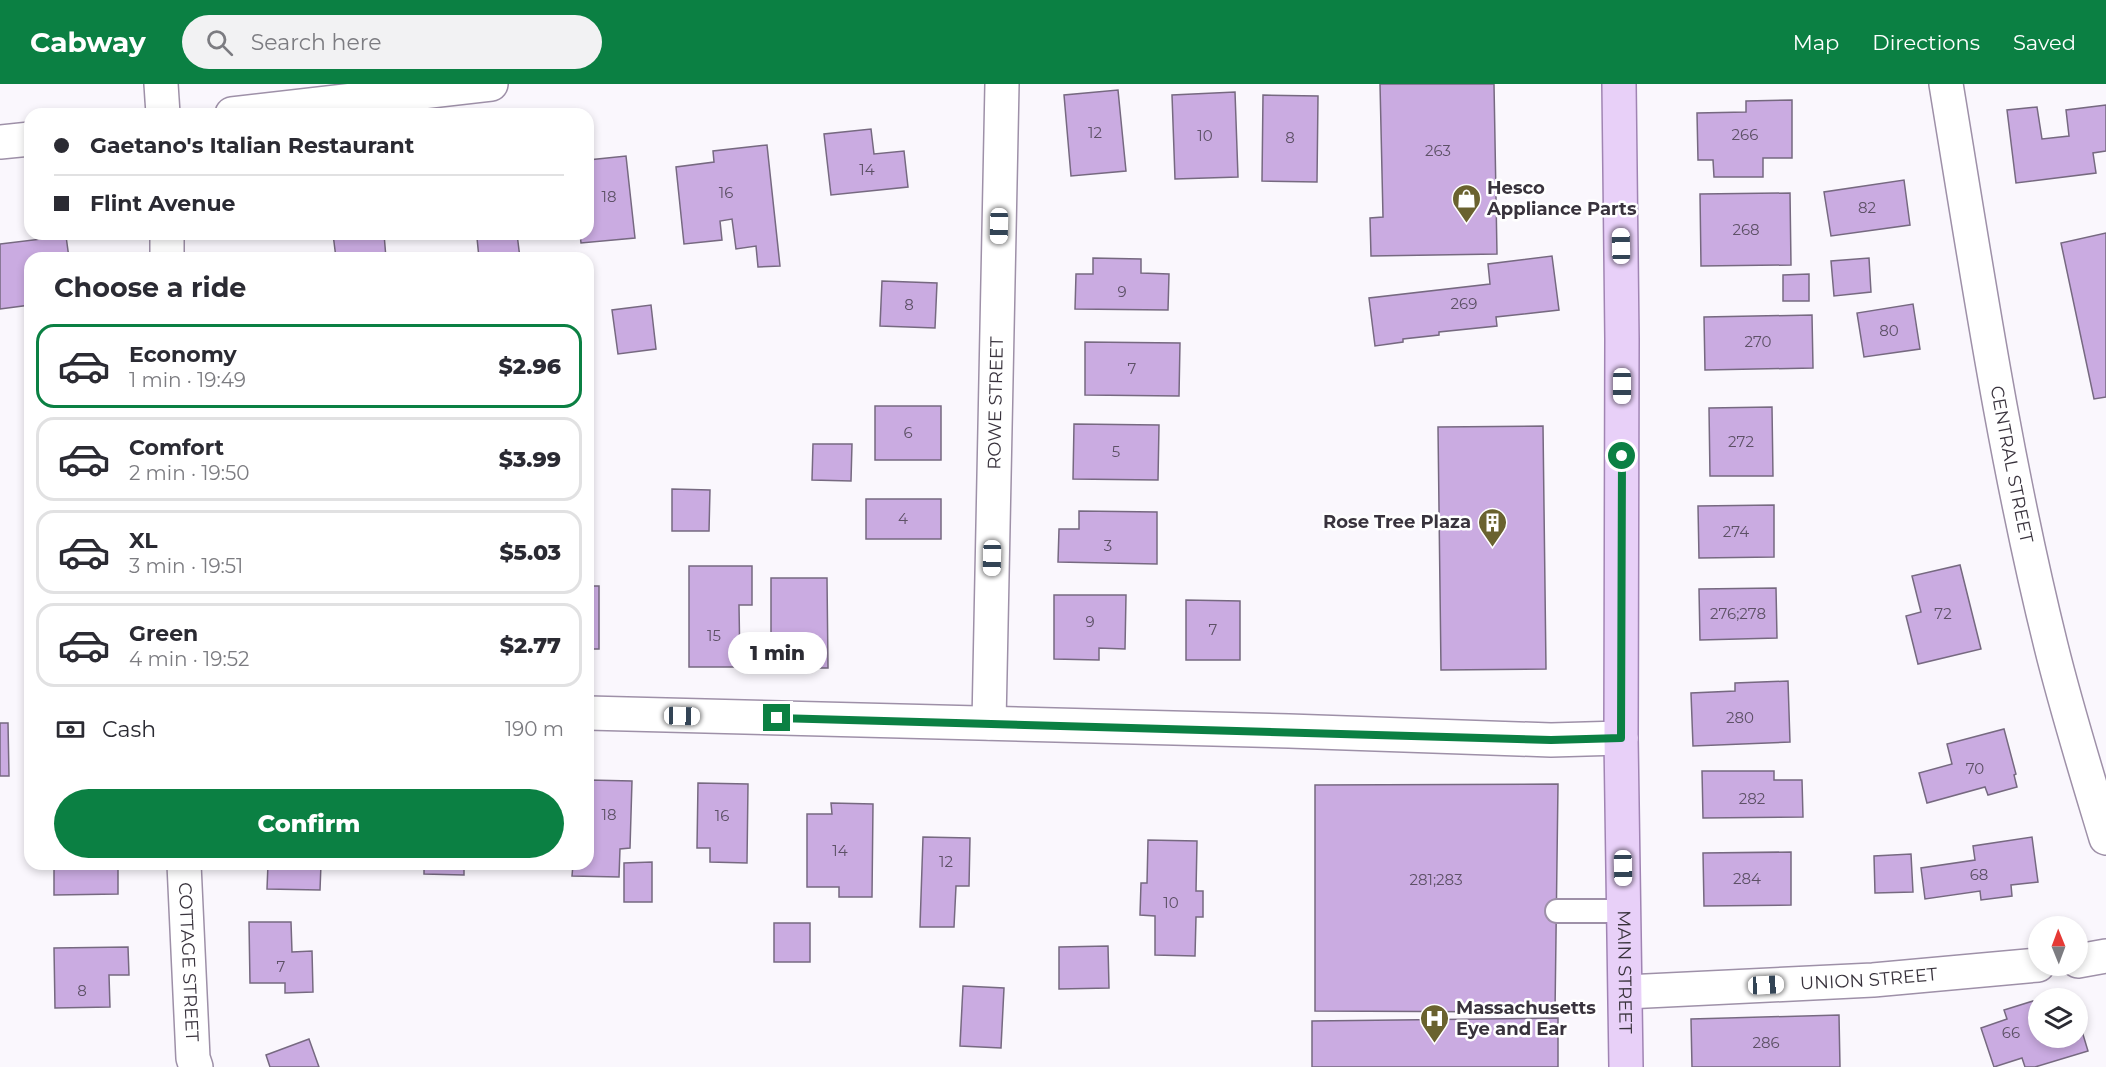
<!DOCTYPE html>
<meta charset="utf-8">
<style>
body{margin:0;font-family:Montserrat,sans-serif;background:#f2f2f3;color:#2b2b33;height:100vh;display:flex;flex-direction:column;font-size:22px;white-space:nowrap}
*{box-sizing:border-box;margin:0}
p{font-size:20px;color:#7c7c81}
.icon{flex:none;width:33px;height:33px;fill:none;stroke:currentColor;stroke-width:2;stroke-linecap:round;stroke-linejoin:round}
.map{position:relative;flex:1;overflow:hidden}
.side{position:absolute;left:24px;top:168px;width:570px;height:618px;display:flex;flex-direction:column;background:#fff;border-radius:18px;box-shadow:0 3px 9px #0003}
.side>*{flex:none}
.guide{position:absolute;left:24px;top:24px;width:570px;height:132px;border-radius:18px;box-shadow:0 3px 9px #0003;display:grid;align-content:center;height:132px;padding:0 30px;background:#fff}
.needle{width:39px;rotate:359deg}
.controls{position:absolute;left:2028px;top:832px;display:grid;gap:12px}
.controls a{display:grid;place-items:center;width:60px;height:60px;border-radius:50%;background:#fff;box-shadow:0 3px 9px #0003;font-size:30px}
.end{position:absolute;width:27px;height:27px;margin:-14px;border:8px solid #0b8043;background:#fff;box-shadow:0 0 0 3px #fff}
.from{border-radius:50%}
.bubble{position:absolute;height:42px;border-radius:21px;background:#fff;box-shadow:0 3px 9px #0003;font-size:20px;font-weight:800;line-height:42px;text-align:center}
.car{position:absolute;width:18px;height:36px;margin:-18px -9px;border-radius:8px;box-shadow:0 0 4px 2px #0007;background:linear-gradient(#fff 24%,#345 0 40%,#fff 0 76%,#345 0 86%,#fff 0)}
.guide b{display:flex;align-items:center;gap:21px;height:57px;font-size:22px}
.guide b+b{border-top:2px solid #e1e1e2}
.guide i{width:15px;height:15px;background:#2b2b33}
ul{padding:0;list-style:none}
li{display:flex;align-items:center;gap:18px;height:84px;margin:0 12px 9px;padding:0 18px;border:3px solid #e1e1e2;border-radius:18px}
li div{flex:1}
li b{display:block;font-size:22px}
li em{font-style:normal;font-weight:800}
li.selected{border-color:#0b8043}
li>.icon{width:54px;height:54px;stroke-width:1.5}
h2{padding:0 30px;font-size:27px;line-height:72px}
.pay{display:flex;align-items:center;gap:15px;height:66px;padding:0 30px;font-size:22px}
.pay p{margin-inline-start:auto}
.primary-button{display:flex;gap:12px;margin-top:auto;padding:12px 30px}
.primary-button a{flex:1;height:69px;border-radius:36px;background:#0b8043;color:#fff;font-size:24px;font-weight:800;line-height:69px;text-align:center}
header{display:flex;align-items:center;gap:36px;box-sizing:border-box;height:84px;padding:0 30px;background:#0b8043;color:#fff}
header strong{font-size:28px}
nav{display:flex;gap:33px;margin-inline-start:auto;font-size:21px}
.search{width:420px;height:54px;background:#f2f2f3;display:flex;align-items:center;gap:15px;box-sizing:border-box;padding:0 21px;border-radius:33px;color:#7c7c81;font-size:22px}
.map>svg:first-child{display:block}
</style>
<header>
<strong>Cabway</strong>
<div class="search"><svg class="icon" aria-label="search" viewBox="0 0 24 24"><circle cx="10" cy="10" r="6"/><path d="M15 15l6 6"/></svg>Search here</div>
<nav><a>Map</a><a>Directions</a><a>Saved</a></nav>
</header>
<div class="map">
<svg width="2106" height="983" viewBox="0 0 2106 983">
<rect width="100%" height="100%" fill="#faf7fd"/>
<g fill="#caabe1" stroke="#766980" stroke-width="1.5">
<polygon points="1380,0 1494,0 1497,170 1371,172 1370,134 1383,133"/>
<polygon points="1118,6 1126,87 1071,92 1064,11"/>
<polygon points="1235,8 1238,93 1175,95 1172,11"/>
<polygon points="1263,11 1318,12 1317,98 1262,97"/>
<polygon points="1792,16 1792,74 1763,74 1763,93 1714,93 1713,76 1698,76 1697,29 1746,28 1746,17"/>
<polygon points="2106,21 2106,67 2093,69 2096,89 2016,99 2007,26 2037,23 2042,55 2069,52 2066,26"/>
<polygon points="871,45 874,70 904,67 908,103 831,111 824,50"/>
<polygon points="767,61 780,182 758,183 756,162 736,165 732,135 720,137 722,156 684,160 676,83 714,78 713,67"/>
<polygon points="626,72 635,154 581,159 580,150 588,150 588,76"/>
<polygon points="1904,96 1910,141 1831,152 1824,108"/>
<polygon points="1790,109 1791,181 1701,182 1700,110"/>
<polygon points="2106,149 2106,313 2094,315 2061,159"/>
<polygon points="333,150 384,150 386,174 336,174"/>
<polygon points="465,150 517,150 520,174 479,174 477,154 466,155"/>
<polygon points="66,152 69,174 30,174 30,221 0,225 0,160"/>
<polygon points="1552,172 1559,226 1496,233 1497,242 1439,248 1439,251 1403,255 1403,258 1375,262 1369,214 1490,200 1488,180"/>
<polygon points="1093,174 1141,175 1141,189 1169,190 1168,226 1075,225 1076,190 1093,190"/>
<polygon points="1869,174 1871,208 1834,212 1831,177"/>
<polygon points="1809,190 1809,217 1783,217 1783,191"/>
<polygon points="882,197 937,199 935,244 880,242"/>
<polygon points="1913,220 1920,265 1864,273 1857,229"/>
<polygon points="651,221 656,265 618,270 612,226"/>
<polygon points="1812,231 1813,284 1705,286 1704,233"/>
<polygon points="1085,258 1180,259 1179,312 1085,311"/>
<rect x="875" y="322" width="66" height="54"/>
<polygon points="1772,323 1773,392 1710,392 1709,324"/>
<polygon points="1074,340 1159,341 1158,396 1073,395"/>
<polygon points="1543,342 1546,585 1441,586 1438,343"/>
<polygon points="813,360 852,360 851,397 812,396"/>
<polygon points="672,405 710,406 709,447 672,447"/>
<rect x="866" y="415" width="75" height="40"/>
<polygon points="1774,421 1774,473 1699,474 1698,422"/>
<polygon points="1079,427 1157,428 1157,480 1058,478 1059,445 1079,445"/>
<polygon points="1960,481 1981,565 1918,580 1906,532 1921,528 1912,492"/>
<polygon points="689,482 752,482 752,521 739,521 740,583 689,583"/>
<polygon points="771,494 827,494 828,584 771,584"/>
<rect x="588" y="502" width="11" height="63"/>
<polygon points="1776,504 1777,554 1700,556 1699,505"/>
<polygon points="1054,511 1126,511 1125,565 1099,564 1099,576 1054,575"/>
<polygon points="1186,516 1240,517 1240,576 1186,576"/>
<polygon points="1788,597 1790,658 1693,662 1691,609 1735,607 1735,599"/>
<polygon points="0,639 8,639 9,692 0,692"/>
<polygon points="2004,645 2016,690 2014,691 2017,703 1988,711 1985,703 1927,719 1919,689 1952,680 1947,660"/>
<polygon points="1702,687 1774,687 1774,696 1802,696 1803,733 1703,734"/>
<polygon points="588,696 632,697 630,764 620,765 619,793 572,792 573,780 588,780"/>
<polygon points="698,699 748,700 747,779 710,778 710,764 697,764"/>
<polygon points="1558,700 1555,928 1315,927 1315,701"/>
<polygon points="831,719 873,720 872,813 839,813 839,803 807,803 807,730 832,730"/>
<polygon points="923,753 970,754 969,802 956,802 954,843 920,843"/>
<polygon points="2032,753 2038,798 2011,801 2012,812 1981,816 1980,807 1925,815 1921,784 1975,776 1973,762"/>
<polygon points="1148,756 1197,757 1196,807 1203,807 1203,833 1196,833 1195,872 1155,871 1155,832 1140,831 1141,799 1147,799"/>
<polygon points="1791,768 1791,821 1704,822 1703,769"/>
<polygon points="1911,770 1913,808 1875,809 1874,772"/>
<polygon points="652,778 652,818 624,818 624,779"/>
<polygon points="54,780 118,780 118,810 54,811"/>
<polygon points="268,780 321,780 320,806 267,805"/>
<polygon points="424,780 464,780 464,791 424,790"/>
<polygon points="249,838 291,838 292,868 312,867 313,908 285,909 285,899 250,899"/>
<rect x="774" y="839" width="36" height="39"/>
<polygon points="1108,862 1109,904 1059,905 1059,863"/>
<polygon points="128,863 129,891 109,891 110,923 55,924 54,864"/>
<polygon points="963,902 1004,904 1001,964 960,962"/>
<polygon points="2033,917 2037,926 2038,925 2038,954 2078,954 2078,934 2088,967 2035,983 2025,983 2022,974 1994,983 1981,944 2007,935 2004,926"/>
<polygon points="1839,931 1840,983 1692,983 1691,935"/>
<polygon points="1558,934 1558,983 1312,983 1312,937"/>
<polygon points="309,955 319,983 270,983 266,971"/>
</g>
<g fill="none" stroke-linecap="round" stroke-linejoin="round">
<defs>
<polyline id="lane" points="1557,827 1624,827"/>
<g id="street">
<polyline points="588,629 1289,647 1551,656 1621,654"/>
<path id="s1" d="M989,639l13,-639"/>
<polyline points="2078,877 2106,872"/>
<path id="s2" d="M1626,908l247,-12 165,-15"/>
</g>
<g id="secondary">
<polyline points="161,0 163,30"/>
<path id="s3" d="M1946,0c31,188 59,377 105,562 16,65 36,129 55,192"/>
<polyline points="232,30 491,0"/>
<polyline points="0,58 30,55"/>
<polyline points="167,150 167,174"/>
<path id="s4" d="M184,780l9,194 3,9"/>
</g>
<g id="primary">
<path id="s5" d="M1619,0l3,255 -1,399 5,329"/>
</g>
</defs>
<use href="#lane" stroke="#9e90a8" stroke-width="26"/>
<use href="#street" stroke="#9e90a8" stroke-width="36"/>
<use href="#secondary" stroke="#9e90a8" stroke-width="36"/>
<use href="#primary" stroke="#a084b3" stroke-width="36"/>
<use href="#lane" stroke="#fff" stroke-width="22"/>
<use href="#street" stroke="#fff" stroke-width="33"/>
<use href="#secondary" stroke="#fff" stroke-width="33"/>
<use href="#primary" stroke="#e8d0f8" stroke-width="33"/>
</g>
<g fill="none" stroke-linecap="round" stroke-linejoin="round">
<polyline stroke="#0b8043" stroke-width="8" points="777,634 1551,656 1621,654 1622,372"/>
</g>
<defs>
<symbol id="shop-pin" viewBox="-11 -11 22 30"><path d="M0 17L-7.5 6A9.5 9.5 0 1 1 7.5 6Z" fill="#6a622f" stroke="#fff"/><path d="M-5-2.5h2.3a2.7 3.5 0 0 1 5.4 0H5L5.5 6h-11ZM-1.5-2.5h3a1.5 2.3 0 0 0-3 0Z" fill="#fff"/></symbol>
<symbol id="building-pin" viewBox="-11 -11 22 30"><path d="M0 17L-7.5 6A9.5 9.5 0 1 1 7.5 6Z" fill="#6a622f" stroke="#fff"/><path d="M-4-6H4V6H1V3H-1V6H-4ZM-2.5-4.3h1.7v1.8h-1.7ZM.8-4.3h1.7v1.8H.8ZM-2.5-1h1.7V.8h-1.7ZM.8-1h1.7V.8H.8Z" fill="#fff"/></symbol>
<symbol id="hospital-pin" viewBox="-11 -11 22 30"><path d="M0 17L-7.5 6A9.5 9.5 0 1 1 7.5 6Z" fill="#6a622f" stroke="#fff"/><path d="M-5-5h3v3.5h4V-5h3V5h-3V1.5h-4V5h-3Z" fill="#fff"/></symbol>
</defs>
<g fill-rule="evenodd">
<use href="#shop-pin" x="1450" y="98" width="33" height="45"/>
<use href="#building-pin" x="1476" y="422" width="33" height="45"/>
<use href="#hospital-pin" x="1418" y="918" width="33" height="45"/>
</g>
<g text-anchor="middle" stroke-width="5" stroke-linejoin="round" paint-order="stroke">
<g font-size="15" fill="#5d5166">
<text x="1095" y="54">12</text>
<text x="1745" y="56">266</text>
<text x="1205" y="57">10</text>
<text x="1290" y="59">8</text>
<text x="1438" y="72">263</text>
<text x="867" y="91">14</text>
<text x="726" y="114">16</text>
<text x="609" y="118">18</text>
<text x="1867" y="129">82</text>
<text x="1746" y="151">268</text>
<text x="1122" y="213">9</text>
<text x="1464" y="225">269</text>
<text x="909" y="226">8</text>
<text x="1889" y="252">80</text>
<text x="1758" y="263">270</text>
<text x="1132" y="290">7</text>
<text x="908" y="354">6</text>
<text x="1741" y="363">272</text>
<text x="1116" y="373">5</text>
<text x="903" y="440">4</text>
<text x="1736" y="453">274</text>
<text x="1108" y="467">3</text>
<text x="1738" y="535">276;278</text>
<text x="1943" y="535">72</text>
<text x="1090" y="543">9</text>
<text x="1213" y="551">7</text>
<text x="714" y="557">15</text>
<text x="1740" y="639">280</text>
<text x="1975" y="690">70</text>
<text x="1752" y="720">282</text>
<text x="609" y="736">18</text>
<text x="722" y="737">16</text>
<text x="840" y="772">14</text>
<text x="946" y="783">12</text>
<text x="1979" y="796">68</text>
<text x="1747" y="800">284</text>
<text x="1436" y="801">281;283</text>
<text x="1171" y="824">10</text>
<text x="281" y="888">7</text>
<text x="82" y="912">8</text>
<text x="2011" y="954">66</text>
<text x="1766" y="964">286</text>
</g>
<g font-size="18" font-weight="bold" fill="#39333d" stroke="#fff" text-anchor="start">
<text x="1487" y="110">Hesco<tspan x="1487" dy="21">Appliance Parts</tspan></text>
<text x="1471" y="444" text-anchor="end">Rose Tree Plaza</text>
<text x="1456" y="930">Massachusetts<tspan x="1456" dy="21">Eye and Ear</tspan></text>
</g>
<g font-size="18" fill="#39333d" stroke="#fff">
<text dy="6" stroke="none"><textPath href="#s1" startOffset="320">ROWE STREET</textPath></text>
<text dy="6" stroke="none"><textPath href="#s3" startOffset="386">CENTRAL STREET</textPath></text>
<text dy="6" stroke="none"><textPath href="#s4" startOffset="98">COTTAGE STREET</textPath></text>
<text dy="6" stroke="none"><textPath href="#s5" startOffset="888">MAIN STREET</textPath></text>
<text dy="6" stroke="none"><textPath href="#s2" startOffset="243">UNION STREET</textPath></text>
</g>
</g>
</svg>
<div class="controls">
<a><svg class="needle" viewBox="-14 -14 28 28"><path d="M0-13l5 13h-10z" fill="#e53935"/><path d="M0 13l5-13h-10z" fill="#7c7c81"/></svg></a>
<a><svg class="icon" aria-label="layers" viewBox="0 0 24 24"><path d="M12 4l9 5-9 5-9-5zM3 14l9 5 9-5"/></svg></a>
</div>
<i class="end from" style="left:1622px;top:372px"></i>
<i class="end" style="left:777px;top:634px"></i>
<div class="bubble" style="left:728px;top:548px;width:99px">1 min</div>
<i class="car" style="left:999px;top:142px;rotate:181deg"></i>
<i class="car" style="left:1621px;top:162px;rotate:359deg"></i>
<i class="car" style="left:1622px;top:302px;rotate:180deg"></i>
<i class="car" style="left:992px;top:474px;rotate:181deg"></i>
<i class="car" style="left:682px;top:632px;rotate:91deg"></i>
<i class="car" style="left:1623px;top:784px;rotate:179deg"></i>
<i class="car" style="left:1766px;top:901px;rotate:87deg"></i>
<div class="guide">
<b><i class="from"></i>Gaetano's Italian Restaurant</b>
<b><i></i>Flint Avenue</b>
</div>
<section class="side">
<h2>Choose a ride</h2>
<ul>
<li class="selected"><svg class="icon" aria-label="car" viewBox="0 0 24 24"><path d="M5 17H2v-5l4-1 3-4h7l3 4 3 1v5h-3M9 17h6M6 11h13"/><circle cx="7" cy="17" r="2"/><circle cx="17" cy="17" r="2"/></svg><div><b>Economy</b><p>1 min · 19:49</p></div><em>$2.96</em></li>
<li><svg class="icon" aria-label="car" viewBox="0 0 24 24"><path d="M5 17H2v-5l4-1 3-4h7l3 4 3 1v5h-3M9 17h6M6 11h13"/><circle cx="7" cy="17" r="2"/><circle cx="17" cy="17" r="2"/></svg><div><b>Comfort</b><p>2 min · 19:50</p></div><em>$3.99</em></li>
<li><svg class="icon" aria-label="car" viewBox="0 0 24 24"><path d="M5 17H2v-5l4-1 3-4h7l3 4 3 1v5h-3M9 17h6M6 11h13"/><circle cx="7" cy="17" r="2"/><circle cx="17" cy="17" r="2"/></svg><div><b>XL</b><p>3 min · 19:51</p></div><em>$5.03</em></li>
<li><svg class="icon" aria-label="car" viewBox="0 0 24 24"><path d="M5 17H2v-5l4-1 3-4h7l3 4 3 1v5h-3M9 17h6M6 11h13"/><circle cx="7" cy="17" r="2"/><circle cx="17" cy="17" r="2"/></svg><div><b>Green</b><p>4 min · 19:52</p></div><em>$2.77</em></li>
</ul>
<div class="pay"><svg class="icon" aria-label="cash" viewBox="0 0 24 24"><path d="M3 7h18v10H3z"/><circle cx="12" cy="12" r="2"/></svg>Cash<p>190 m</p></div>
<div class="primary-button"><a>Confirm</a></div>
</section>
</div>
